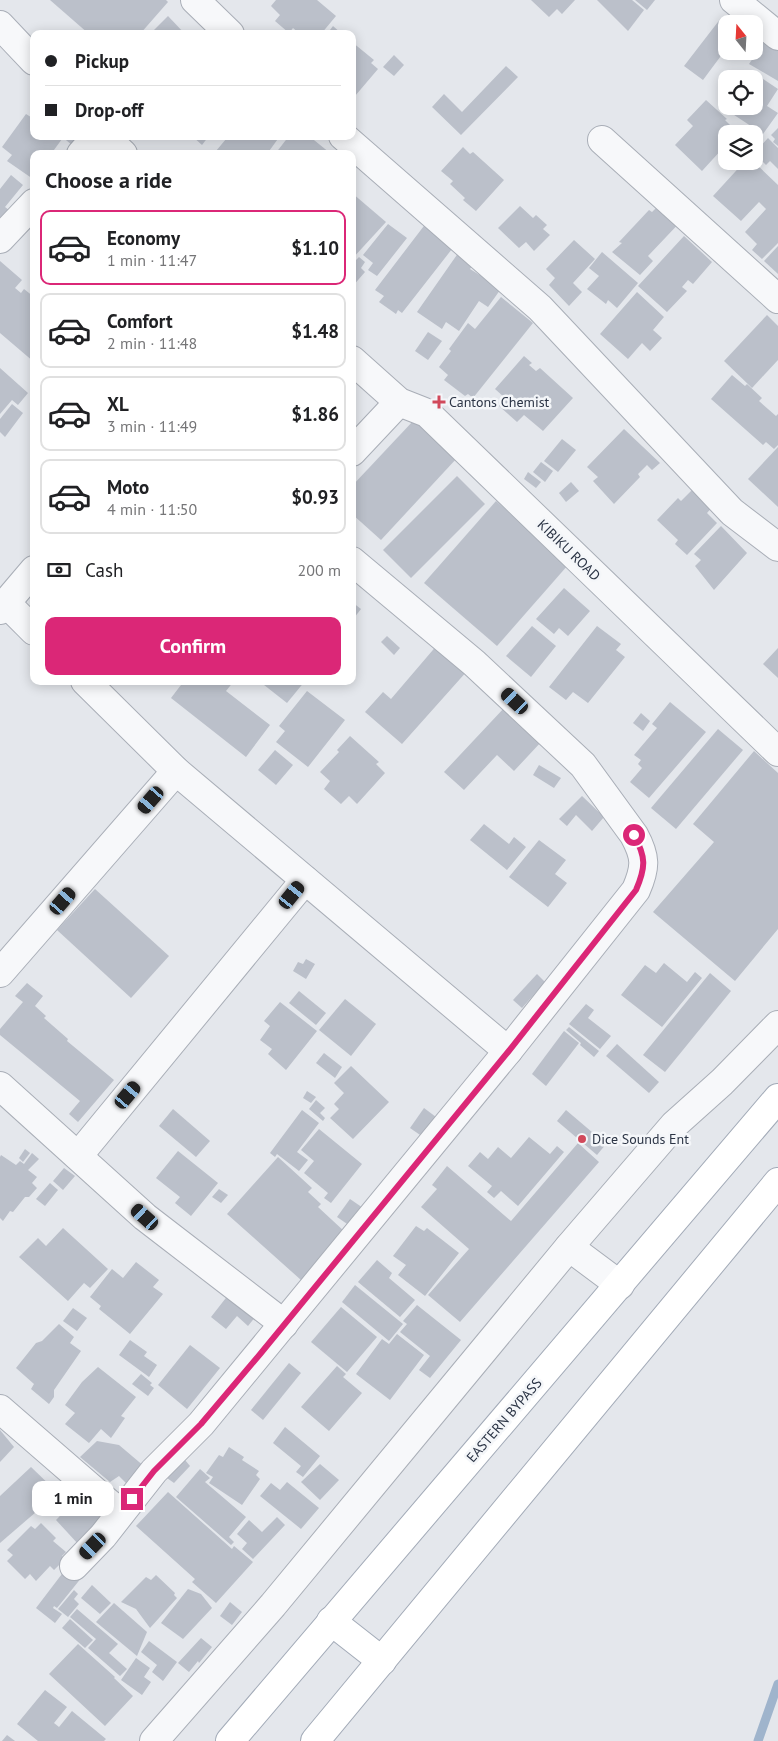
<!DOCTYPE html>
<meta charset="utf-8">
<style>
body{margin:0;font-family:"PT Sans",sans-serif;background:#f2f2f2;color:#202124;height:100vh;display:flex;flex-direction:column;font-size:19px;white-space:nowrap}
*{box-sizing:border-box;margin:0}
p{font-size:16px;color:#757577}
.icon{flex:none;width:28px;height:28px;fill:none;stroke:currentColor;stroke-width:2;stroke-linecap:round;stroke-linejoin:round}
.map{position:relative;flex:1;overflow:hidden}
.sheet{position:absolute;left:30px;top:150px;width:326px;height:535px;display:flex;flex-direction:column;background:#fff;border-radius:10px;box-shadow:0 2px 12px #0003}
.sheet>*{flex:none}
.top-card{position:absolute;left:30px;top:30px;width:326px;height:110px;border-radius:10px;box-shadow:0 2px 12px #0003;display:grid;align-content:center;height:110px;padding:0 15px;background:#fff}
.needle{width:32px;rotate:342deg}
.tools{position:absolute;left:718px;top:15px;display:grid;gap:10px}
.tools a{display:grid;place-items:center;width:45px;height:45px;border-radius:10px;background:#fff;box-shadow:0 2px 12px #0003;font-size:25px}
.end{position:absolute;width:22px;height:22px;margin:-11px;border:6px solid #db2777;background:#fff;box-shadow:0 0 0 2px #fff}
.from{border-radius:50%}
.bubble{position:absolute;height:35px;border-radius:10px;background:#fff;box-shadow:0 2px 12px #0003;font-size:16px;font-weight:700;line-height:35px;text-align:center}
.car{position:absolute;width:15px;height:30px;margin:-15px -8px;border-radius:6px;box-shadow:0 0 4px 1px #0007;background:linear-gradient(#222 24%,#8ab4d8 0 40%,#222 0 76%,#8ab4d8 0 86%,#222 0)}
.top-card b{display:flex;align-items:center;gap:18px;height:48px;font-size:19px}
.top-card b+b{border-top:1px solid #e0e0e0}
.top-card i{width:12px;height:12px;background:#202124}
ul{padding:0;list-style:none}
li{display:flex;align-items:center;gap:15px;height:75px;margin:0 10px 8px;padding:0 5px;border:2px solid #e0e0e0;border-radius:10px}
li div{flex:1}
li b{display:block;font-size:19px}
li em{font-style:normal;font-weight:700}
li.active{border-color:#db2777}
li>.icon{width:45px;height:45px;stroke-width:1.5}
h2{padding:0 15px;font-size:22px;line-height:60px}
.pay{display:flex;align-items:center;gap:12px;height:55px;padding:0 15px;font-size:19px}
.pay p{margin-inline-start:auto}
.action{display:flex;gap:10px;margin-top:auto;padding:10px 15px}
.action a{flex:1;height:58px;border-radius:10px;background:#db2777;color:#fff;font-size:20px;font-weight:700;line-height:58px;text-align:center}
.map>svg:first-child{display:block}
</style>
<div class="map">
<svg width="778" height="1741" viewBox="0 0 778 1741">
<rect width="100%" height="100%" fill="#e4e7ec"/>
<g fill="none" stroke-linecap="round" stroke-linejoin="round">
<polyline stroke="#9fb4cc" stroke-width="9" points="758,1741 778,1684"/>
</g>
<g fill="#bbc0ca">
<polygon points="50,0 166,0 168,2 140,34 89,34"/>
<polygon points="276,0 317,0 336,16 321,34 300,34 293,28 289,33 275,21 280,15 271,6"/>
<polygon points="531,0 575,0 562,14 557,9 549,17"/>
<polygon points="597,0 632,0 644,10 628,31"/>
<polygon points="635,0 655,0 647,10"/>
<polygon points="168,16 185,34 150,34"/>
<polygon points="721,18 729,24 726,24 726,49 703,80 684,66"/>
<polygon points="333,26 342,34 327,34"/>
<polygon points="765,41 778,50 778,81 749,64"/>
<polygon points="352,42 374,60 371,63 378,69 355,96 352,94"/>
<polygon points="394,55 404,65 394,76 383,67"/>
<polygon points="506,66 518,77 461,135 432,107 444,94 462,112"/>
<polygon points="751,71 778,89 767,106 778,113 763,134 725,109 727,106 754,106 754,79 745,79"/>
<polygon points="706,100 727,119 725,120 738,133 726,134 726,151 723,148 702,171 675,145 693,126 687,120"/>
<polygon points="26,114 34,119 34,136 58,136 62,139 51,154 34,154 33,179 7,161 12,155 2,147"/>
<polygon points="778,128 778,146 773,142 775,139 771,135"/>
<polygon points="61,136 80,136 72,145"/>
<polygon points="192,136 209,136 202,145"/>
<polygon points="222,136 280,136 267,154 219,154 216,151 226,139"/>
<polygon points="289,136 309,136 330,153 275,154"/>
<polygon points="768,138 778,148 778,169 770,161 766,165 754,153"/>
<polygon points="463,147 470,154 473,152 504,180 476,211 463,200 465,198 450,184 453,181 441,171"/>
<polygon points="745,161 753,161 778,185 778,243 762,259 752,250 757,244 745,232 766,209 759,202 741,221 713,196"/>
<polygon points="11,175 23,185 5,207 14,214 0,219 0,189"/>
<polygon points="352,193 386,222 352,259"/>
<polygon points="665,199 685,217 648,256 653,261 640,275 612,252 622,243 619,242 649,210 652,212"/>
<polygon points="520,206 533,218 536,215 547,225 543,229 550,235 534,251 526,242 519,248 498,228"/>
<polygon points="34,209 34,233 21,222"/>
<polygon points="430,218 459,240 402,313 398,310 396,314 379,302 384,296 375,290"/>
<polygon points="388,224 407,238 377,276 368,270 373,263 363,255"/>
<polygon points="684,236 712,262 693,284 688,280 682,287 687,291 667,312 638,286"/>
<polygon points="574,240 595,259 573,283 582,292 569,306 549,285 555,278 546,269"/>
<polygon points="778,246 778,274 764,261"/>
<polygon points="461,249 477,259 470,269 486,279 490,273 505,283 488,307 479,301 459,331 446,322 442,329 417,312"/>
<polygon points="602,252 638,283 617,308 608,300 606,304 587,289 599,276 589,268"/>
<polygon points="359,257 365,262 361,268 365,272 352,287 352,264"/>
<polygon points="0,261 22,280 15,288 21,293 24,289 34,297 34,362 0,333"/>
<polygon points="637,292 664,317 653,330 662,338 650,351 642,343 628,359 600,334"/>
<polygon points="501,297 533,323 473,398 468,394 465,396 444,380 448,375 439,367 451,351 449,349 468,323 475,329"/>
<polygon points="767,315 778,326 778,360 752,388 724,361"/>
<polygon points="428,332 442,341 428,360 415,351"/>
<polygon points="524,356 532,363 529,365 536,371 540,368 573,398 543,431 524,415 517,422 499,406 505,398 495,389"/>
<polygon points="0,368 28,393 18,405 12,400 0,414"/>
<polygon points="732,375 745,386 747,384 762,398 759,401 776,416 778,414 778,445 774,449 766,442 763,445 711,399"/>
<polygon points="12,404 23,413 5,437 0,432 0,419"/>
<polygon points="414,420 457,458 381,540 352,514 352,486"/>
<polygon points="624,429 660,463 652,470 647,465 638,474 640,477 614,504 593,481 598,477 587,467"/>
<polygon points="562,439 576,450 558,472 544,461"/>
<polygon points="778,447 778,507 748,479"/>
<polygon points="541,462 553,471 545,482 533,472"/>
<polygon points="528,472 541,482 536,488 524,479"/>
<polygon points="457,476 485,504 411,578 383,550"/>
<polygon points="571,482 579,491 566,502 559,493"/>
<polygon points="696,486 715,504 707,513 717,523 687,555 675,544 678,540 657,520 678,498 681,501"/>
<polygon points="496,501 568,565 497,646 424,583"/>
<polygon points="721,526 747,553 714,590 695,566 701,560 694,554"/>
<polygon points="564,588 590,611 568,636 559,628 554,634 536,619"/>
<polygon points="352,602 361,609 354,618 352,617"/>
<polygon points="532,626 556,646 531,677 506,656"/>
<polygon points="597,626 621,644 616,650 625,657 588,703 573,692 566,700 549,687"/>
<polygon points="387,636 400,648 394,655 381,642"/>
<polygon points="438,644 468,670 402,744 365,712 383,692 391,699"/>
<polygon points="778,648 778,678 763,664"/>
<polygon points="184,681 234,681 226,691 270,725 246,757 171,698"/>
<polygon points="259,681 305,681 287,703"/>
<polygon points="307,691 345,720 308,767 276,742 285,731 279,726"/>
<polygon points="670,702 706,732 649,798 630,782 642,768 638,764 641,760 634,755 657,728 652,724"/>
<polygon points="505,707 542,741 514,771 497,755 464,790 444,772"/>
<polygon points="641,713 650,721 643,731 633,723"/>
<polygon points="718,729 743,750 676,829 651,808"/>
<polygon points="350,736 379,762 376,764 385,773 357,804 349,796 341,804 324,789 330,781 320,772 339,752 337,750"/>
<polygon points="275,750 293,765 276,785 258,770"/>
<polygon points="754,751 778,773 778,929 735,981 653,912 714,842 693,824"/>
<polygon points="539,765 561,778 554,788 533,775"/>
<polygon points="582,796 604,817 592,831 576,815 567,826 559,819"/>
<polygon points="484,824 509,844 514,837 526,847 507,870 470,840"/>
<polygon points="539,840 566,860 555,874 567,883 548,907 509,877"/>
<polygon points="95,889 169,956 131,998 57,930"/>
<polygon points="306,959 315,964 306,979 293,971 298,962 303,964"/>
<polygon points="664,963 687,982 695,972 702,978 662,1027 621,995 645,965 656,973"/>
<polygon points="710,973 731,991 665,1072 643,1055"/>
<polygon points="537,974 545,982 522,1008 513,1000"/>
<polygon points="27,983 43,996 35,1006 46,1016 44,1018 68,1039 67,1041 114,1080 78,1122 69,1114 80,1101 0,1035 0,1029 23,1002 15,996"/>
<polygon points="299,991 326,1013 316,1025 289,1003"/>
<polygon points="345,999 376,1024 351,1056 319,1030"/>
<polygon points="280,1002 317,1031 286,1070 268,1054 272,1049 260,1040 270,1026 264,1021"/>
<polygon points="586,1004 594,1010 588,1018 611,1036 600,1049 569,1024"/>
<polygon points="569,1027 599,1051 594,1057 580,1045 581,1043 566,1030"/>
<polygon points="564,1031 579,1043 546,1086 532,1074"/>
<polygon points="617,1044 659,1082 649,1093 606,1056"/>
<polygon points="324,1053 342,1067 335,1078 316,1063"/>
<polygon points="351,1066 389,1102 353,1139 330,1118 339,1109 334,1104 344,1093 334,1083"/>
<polygon points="307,1091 316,1097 311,1103 303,1098"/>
<polygon points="316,1100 325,1108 320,1113 325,1118 323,1121 309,1109"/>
<polygon points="424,1108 436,1117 423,1137 410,1128"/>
<polygon points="173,1109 210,1141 196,1157 159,1126"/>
<polygon points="302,1110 319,1123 297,1152 308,1160 299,1171 277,1154 275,1157 270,1153"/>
<polygon points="566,1110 606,1144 597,1155 557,1121"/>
<polygon points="319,1129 362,1164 331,1203 324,1198 328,1193 304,1173 314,1161 301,1150"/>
<polygon points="529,1137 550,1154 557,1146 564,1152 518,1206 501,1191 494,1198 487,1192 492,1186 468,1166 480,1152 488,1159 498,1147 511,1158"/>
<polygon points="578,1143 599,1162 460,1322 428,1295 469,1249 421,1207 437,1189 432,1185 447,1166 511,1221"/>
<polygon points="25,1149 30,1153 23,1162 19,1158"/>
<polygon points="178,1151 218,1183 191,1216 175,1203 180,1197 156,1178"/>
<polygon points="32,1153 39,1159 28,1170 37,1177 32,1183 37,1188 29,1197 25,1197 13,1212 10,1211 3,1221 0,1218 0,1157 1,1155 16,1165 20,1161 24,1164"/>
<polygon points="278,1157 312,1188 308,1192 321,1204 318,1207 345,1232 301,1280 227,1214"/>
<polygon points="64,1168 75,1176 63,1190 53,1181"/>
<polygon points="50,1183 58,1190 45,1206 36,1199"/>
<polygon points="219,1189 228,1195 221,1203 212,1197"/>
<polygon points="350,1199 366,1210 353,1228 337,1217"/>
<polygon points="416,1226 424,1231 427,1228 459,1253 425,1296 398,1275 406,1265 393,1256"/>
<polygon points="63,1228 108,1269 90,1288 84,1283 68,1301 19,1257 38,1238 46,1246"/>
<polygon points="377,1260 392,1273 389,1278 415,1300 400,1317 358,1282"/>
<polygon points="136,1262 159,1280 153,1287 163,1294 130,1334 99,1309 101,1306 90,1297 112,1269 123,1278"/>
<polygon points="355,1285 403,1324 389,1341 342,1302"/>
<polygon points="229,1294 256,1316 248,1326 237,1316 226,1329 211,1317"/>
<polygon points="417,1305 461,1340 430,1378 419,1370 430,1356 400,1332 407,1324 403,1321"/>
<polygon points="341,1307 377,1337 347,1372 311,1342"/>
<polygon points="73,1308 87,1318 77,1331 63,1321"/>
<polygon points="59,1324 74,1337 70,1343 81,1351 54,1390 54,1397 49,1404 31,1389 34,1384 16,1368 36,1343 42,1341"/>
<polygon points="397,1334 424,1355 390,1400 356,1374 382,1339 389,1344"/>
<polygon points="130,1340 147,1352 144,1356 157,1365 149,1377 119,1355"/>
<polygon points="190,1345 220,1368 187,1409 158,1385"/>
<polygon points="289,1363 301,1373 263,1420 251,1410"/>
<polygon points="337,1366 346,1374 343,1377 362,1393 329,1431 301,1407"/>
<polygon points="98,1367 136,1397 121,1416 125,1418 111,1438 101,1429 89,1443 65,1424 75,1413 65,1405 82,1382"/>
<polygon points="141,1374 152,1383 150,1385 154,1388 148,1396 132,1384"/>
<polygon points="285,1427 320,1456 303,1477 296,1472 301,1466 273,1443"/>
<polygon points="0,1430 14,1447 0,1462"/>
<polygon points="97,1441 119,1445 145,1467 128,1485 119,1476 110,1482 80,1457"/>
<polygon points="229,1447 244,1457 242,1460 259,1471 256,1475 260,1479 242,1505 209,1483 213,1477 206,1473 219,1455 223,1457"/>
<polygon points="185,1460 190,1466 174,1483 167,1478"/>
<polygon points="320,1464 339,1480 320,1500 301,1482"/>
<polygon points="31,1467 58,1493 0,1543 0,1496"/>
<polygon points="200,1469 210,1478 205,1482 246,1517 229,1537 234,1542 231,1545 176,1497"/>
<polygon points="287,1482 319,1508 301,1529 260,1496 271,1483 280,1490"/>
<polygon points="88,1487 102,1500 99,1519 79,1545 56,1520"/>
<polygon points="168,1492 232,1549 234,1546 253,1562 216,1603 192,1582 195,1579 136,1526"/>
<polygon points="277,1517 285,1525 253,1559 242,1549 247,1543 237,1534 249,1520 262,1532"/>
<polygon points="41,1523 56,1538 53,1541 66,1552 62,1556 65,1559 54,1570 50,1566 36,1581 30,1574 25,1579 7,1561 13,1555 7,1550 31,1526 35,1529"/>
<polygon points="68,1566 82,1577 57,1608 54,1606 53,1608 62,1614 55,1623 36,1608"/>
<polygon points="156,1575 175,1593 174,1595 177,1598 150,1628 136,1609 121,1602 146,1577 151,1580"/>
<polygon points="92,1585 111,1603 100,1614 81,1598"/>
<polygon points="188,1589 201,1594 212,1608 183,1639 161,1623"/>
<polygon points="74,1590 78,1594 74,1599 79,1604 68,1617 58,1609"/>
<polygon points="230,1602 242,1612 232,1625 220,1616"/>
<polygon points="114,1603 147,1632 137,1656 96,1622"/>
<polygon points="77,1609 118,1644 109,1653 127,1669 120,1676 88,1648 96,1639 70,1617"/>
<polygon points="70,1619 93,1640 85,1648 62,1628"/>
<polygon points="201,1638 212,1647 199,1663 198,1661 189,1672 178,1663"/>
<polygon points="149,1641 177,1662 163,1681 152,1672 157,1665 141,1652"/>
<polygon points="78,1644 115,1677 114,1678 133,1696 105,1726 49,1674"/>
<polygon points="136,1658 150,1668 144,1677 151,1682 142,1695 121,1680"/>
<polygon points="45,1690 67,1707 54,1723 59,1727 72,1711 106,1739 104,1741 38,1741 17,1724"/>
<polygon points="7,1735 15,1741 2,1741"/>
</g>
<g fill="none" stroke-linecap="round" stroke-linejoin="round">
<defs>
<g id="minor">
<polyline points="195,0 230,34"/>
<polyline points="734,0 778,36"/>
<polyline points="0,25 34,61"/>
<polyline points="104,136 123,154"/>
<polyline points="343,136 540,308 732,512 778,547"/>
<polyline points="602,140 778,299"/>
<polyline points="81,154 97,136"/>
<polyline points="0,239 34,203"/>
<polyline points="352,360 399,402 427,413 778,752"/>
<polyline points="352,452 399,402"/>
<polyline points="6,603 34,631"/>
<polyline points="0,610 34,570"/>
<polyline points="85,681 176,771 508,1051"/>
<polyline points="0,973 176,771"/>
<polyline points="0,1086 145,1217 284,1324"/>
<polyline points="78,1156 305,880"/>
<polyline points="569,1247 620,1285"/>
<polyline points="0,1409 120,1513"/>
<path d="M74,1566l29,-30 51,-65 47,-47 307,-373 128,-161c10,-23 10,-33 -2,-55l-51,-70 -109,-102 -122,-102"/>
<polyline points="154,1741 273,1605 569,1247 674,1125 722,1082 778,1025"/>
</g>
<g id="major">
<polyline points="331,1621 382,1661"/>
<polyline points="230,1741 778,1098"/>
<polyline points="315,1741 778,1182"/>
</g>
</defs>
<use href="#minor" stroke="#a9aeb7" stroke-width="30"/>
<use href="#major" stroke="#a3abb8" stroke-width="30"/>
<use href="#minor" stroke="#f7f8fa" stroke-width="28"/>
<use href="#major" stroke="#fff" stroke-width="28"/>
</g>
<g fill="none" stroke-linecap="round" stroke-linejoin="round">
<path stroke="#db2777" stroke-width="6" d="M132,1499l22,-28 47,-47 60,-71 247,-301 128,-162c10,-23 10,-33 -2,-55"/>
</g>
<g fill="#d1495b" stroke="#f4f6f9" stroke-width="2">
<path d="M436.5 394.5h5v5h5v5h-5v5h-5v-5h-5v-5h5z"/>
<circle cx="582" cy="1139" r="5"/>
</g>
<g text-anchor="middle" stroke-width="5" stroke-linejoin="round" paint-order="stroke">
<g font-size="14" fill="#2b3445" stroke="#f4f6f9" text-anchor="start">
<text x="449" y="407">Cantons Chemist</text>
<text x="592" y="1144">Dice Sounds Ent</text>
</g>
<g font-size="14" fill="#2b3445" stroke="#f4f6f9">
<text transform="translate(569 550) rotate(44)" y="5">KIBIKU ROAD</text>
<text transform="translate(504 1420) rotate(-49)" y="5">EASTERN BYPASS</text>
</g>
</g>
</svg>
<div class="tools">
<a><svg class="needle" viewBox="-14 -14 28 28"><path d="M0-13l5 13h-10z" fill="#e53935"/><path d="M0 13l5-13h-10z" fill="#757577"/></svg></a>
<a><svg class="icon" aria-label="locate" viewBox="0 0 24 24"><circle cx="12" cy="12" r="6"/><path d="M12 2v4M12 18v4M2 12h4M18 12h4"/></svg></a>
<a><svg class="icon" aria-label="layers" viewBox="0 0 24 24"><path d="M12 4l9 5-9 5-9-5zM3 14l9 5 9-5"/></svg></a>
</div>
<i class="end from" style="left:634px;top:835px"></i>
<i class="end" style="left:132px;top:1499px"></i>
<div class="bubble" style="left:32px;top:1481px;width:82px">1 min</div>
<i class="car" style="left:515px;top:701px;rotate:313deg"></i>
<i class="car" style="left:151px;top:800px;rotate:221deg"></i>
<i class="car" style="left:292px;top:895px;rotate:39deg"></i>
<i class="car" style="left:63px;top:901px;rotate:41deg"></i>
<i class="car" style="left:128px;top:1095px;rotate:40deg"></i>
<i class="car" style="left:145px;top:1217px;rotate:312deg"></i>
<i class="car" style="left:93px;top:1546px;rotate:224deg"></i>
<div class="top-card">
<b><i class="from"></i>Pickup</b>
<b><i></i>Drop-off</b>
</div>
<section class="sheet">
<h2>Choose a ride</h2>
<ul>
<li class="active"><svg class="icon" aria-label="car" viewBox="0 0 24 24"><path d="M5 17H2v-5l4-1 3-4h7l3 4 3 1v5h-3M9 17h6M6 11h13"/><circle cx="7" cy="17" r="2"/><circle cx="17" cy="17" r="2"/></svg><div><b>Economy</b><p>1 min · 11:47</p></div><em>$1.10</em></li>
<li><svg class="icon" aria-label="car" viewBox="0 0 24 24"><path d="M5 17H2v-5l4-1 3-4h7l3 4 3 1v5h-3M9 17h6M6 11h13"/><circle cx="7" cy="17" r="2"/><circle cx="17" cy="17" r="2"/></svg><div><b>Comfort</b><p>2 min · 11:48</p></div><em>$1.48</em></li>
<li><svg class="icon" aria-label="car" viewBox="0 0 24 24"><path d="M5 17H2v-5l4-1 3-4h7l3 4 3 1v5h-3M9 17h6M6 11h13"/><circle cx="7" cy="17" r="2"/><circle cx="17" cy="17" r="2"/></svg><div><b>XL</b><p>3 min · 11:49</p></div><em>$1.86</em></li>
<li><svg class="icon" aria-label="car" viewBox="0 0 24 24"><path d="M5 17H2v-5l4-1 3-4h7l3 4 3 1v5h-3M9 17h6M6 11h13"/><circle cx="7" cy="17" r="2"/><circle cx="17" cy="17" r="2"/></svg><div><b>Moto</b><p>4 min · 11:50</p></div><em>$0.93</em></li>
</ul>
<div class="pay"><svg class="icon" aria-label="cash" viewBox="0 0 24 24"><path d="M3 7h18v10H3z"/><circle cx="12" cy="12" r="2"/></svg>Cash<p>200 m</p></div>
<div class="action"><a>Confirm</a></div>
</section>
</div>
